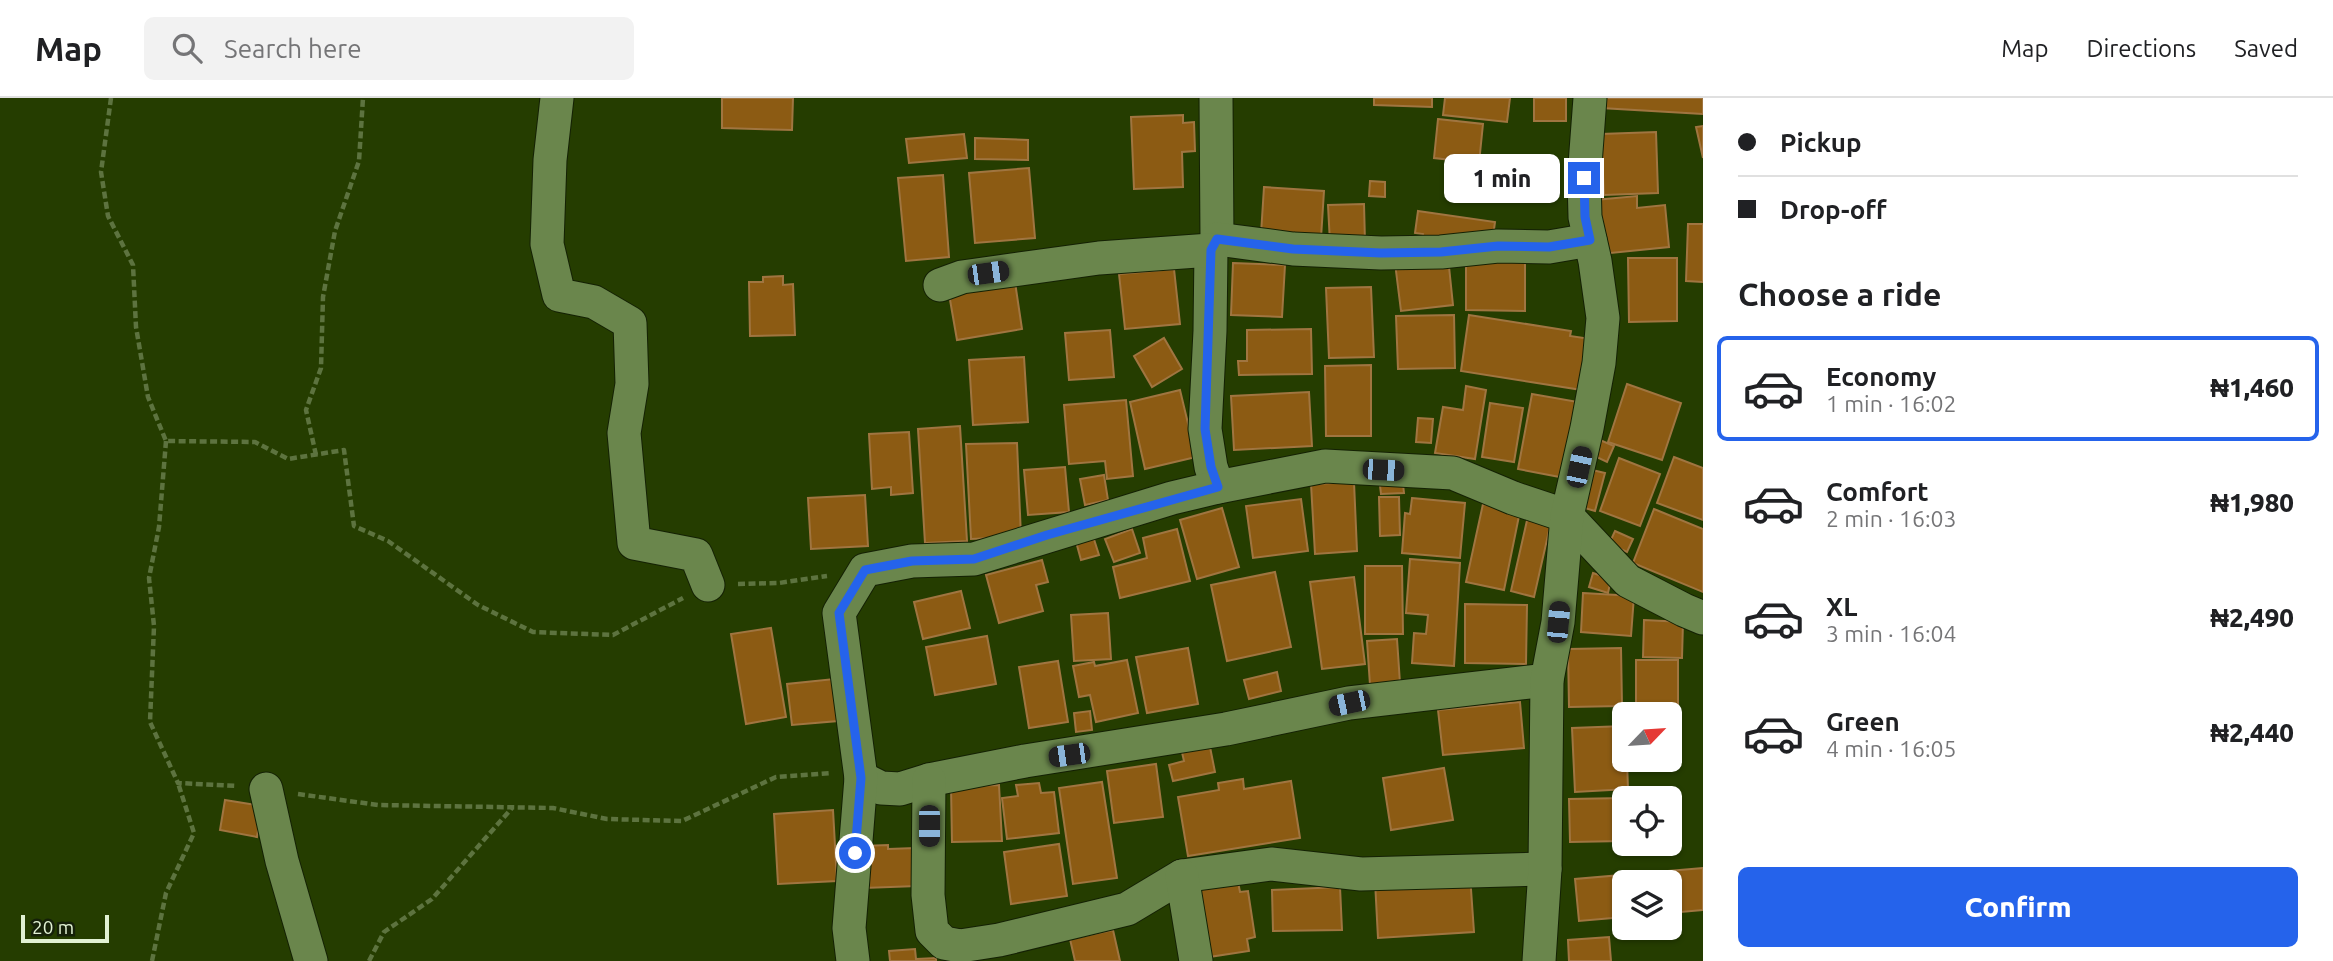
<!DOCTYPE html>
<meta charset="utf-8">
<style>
body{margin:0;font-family:Ubuntu,sans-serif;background:#f2f2f2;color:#202124;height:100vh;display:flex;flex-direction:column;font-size:26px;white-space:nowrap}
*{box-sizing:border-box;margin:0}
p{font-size:23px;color:#757577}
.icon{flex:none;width:38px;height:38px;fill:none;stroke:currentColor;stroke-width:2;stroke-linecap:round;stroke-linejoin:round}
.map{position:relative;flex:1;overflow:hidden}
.sheet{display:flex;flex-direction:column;background:#fff;width:630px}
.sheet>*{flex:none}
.hud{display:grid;align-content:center;height:154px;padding:0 35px;background:#fff}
.needle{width:46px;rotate:65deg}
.fabs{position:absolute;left:1612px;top:604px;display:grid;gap:14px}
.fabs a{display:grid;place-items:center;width:70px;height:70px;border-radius:10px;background:#fff;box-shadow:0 2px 5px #0004;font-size:35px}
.scale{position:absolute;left:21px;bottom:18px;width:88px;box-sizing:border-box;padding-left:7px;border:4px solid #e1f1d3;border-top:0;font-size:19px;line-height:24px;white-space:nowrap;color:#e1f1d3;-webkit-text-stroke:5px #152009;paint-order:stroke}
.end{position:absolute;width:32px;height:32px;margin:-16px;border:9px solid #2563eb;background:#fff;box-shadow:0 0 0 4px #fff}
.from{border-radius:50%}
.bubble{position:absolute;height:49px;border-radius:10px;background:#fff;box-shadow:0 2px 5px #0004;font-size:23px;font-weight:800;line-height:49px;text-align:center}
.car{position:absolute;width:21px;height:42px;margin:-21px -10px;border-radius:9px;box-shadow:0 0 5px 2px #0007;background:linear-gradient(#222 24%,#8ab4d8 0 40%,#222 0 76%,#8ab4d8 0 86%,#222 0)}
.hud b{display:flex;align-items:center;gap:24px;height:66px;font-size:26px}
.hud b+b{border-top:2px solid #e0e0e0}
.hud i{width:18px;height:18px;background:#202124}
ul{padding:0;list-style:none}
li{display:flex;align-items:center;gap:21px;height:105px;margin:0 14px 10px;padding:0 21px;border:4px solid transparent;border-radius:10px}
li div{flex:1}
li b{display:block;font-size:26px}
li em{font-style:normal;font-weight:800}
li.current{border-color:#2563eb}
li>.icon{width:63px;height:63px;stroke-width:1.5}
h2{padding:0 35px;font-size:32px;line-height:84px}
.action{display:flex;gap:14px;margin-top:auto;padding:14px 35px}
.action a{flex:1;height:80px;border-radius:10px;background:#2563eb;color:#fff;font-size:28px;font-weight:800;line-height:80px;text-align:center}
header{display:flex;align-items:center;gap:42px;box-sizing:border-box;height:98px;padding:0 35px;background:#fff;border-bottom:2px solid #e0e0e0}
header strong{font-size:33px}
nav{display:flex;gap:38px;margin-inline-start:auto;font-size:24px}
.search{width:490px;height:63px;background:#f2f2f2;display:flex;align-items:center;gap:18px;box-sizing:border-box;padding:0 24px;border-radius:10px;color:#757577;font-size:26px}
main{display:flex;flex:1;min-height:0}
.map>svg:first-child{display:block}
</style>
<header>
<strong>Map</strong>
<div class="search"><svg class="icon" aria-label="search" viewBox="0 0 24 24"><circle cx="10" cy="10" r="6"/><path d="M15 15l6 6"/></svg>Search here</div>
<nav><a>Map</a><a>Directions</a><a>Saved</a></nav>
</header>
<main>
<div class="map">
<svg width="1703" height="863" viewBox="0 0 1703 863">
<rect width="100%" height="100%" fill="#253d00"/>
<g fill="#8c5b13" stroke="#a07540" stroke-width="2">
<polygon points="722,0 793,0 792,32 722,30"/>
<polygon points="1374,0 1432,0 1432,9 1374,7"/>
<polygon points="1445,0 1510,0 1507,24 1443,17"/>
<rect x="1534" y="0" width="32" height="23"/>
<polygon points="1602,0 1703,0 1703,16 1601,10"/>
<polygon points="1183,17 1183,25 1194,24 1195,53 1182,54 1183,89 1134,91 1131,19"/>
<polygon points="1438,21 1483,26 1479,65 1434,60"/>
<polygon points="1703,28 1703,60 1696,29"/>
<polygon points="1656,34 1658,95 1604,97 1601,36"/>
<polygon points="964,36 967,60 909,65 906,41"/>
<polygon points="975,40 1028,42 1028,62 975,61"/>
<polygon points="1029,70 1035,140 975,145 969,75"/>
<polygon points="943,77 949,159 906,163 898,80"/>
<polygon points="1370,83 1385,84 1385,99 1369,98"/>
<polygon points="1264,89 1324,93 1321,140 1261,136"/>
<polygon points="1637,98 1637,110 1665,107 1669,149 1601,156 1595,102"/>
<polygon points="1364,106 1365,144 1330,145 1328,107"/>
<polygon points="1418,113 1495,124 1492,146 1422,146 1423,136 1415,135"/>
<polygon points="1688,126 1703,126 1703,184 1686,183"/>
<polygon points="1466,156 1525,156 1525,213 1466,212"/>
<polygon points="1448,159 1453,207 1401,213 1395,165"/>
<polygon points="1628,160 1677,160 1677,223 1629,224"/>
<polygon points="1233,165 1285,167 1282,219 1231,217"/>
<polygon points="1174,171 1180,226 1125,231 1119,176"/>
<polygon points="783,178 783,187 793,186 795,237 750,238 749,184 763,184 763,179"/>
<polygon points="1015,184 1022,231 957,242 949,196"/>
<polygon points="1371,189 1374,259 1329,260 1326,190"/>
<polygon points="1454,217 1455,270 1398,271 1396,218"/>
<polygon points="1469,217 1571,233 1570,238 1591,241 1582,292 1461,273"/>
<polygon points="1311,231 1312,276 1239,277 1238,263 1247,263 1247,232"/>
<polygon points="1110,232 1114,279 1069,282 1065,235"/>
<polygon points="1164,240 1182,271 1152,289 1134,258"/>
<polygon points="1024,259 1028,324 973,327 969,262"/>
<polygon points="1371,267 1371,338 1326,338 1325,268"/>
<polygon points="1627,286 1681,305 1662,362 1608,344"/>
<polygon points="1466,288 1486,292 1475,361 1435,355 1443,309 1463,312"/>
<polygon points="1180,292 1196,359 1145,371 1130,304"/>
<polygon points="1309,294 1312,348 1234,352 1231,298"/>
<polygon points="1532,296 1578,304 1565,380 1518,371"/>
<polygon points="1126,302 1133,378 1107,381 1105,363 1069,366 1064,307"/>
<polygon points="1490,305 1523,310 1514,364 1482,359"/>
<polygon points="1418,320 1433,321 1431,345 1416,344"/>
<polygon points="960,328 967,443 925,445 918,331"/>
<polygon points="909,334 913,395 891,397 891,389 872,391 869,336"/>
<polygon points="1593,339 1614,348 1607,364 1586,354"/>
<polygon points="1017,345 1021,439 971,441 966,346"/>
<polygon points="1674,359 1703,370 1703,422 1657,405"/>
<polygon points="1619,360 1660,376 1640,428 1600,413"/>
<polygon points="1065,369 1069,414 1028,417 1024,372"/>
<polygon points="1588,371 1605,375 1595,413 1578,408"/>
<polygon points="1104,377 1108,402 1085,407 1080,381"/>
<polygon points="1402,377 1404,395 1381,396 1379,379"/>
<polygon points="1354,384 1357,453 1315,456 1311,386"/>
<polygon points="865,397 868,448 811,451 808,400"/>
<polygon points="1379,399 1399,399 1400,437 1380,438"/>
<polygon points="1412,400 1465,405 1460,460 1402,455 1405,415 1410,416"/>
<polygon points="1301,401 1308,453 1253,460 1246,408"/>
<polygon points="1483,406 1520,413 1504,492 1466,484"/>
<polygon points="1222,410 1239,469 1197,481 1180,422"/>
<polygon points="1654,411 1703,431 1703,494 1633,465"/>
<polygon points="1528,418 1551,424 1534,499 1511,493"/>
<polygon points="1132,431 1140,455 1114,464 1105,441"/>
<polygon points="1177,431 1190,483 1120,500 1113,469 1147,460 1143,440"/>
<polygon points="1615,433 1633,441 1627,454 1609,446"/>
<polygon points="1092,435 1099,457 1081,462 1075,440"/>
<polygon points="1410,461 1460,465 1454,568 1412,565 1414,535 1426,536 1428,517 1406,515"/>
<polygon points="1042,462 1048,484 1036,487 1043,513 999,525 986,477"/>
<polygon points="1365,468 1402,468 1403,536 1365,536"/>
<polygon points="1275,474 1291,549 1227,563 1211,487"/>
<polygon points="1593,475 1611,481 1608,495 1589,489"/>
<polygon points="1354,479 1365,566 1322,571 1310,484"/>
<polygon points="961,493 970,530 923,541 914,504"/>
<polygon points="1583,495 1634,498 1631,538 1581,534"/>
<polygon points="1465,506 1527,507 1526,566 1465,565"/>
<polygon points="1108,515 1111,561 1074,563 1071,517"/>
<polygon points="1644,522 1683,524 1682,560 1643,559"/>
<polygon points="771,530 786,619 746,626 731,536"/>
<polygon points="987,538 996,586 935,597 926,549"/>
<polygon points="1397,541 1400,585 1370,587 1367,543"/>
<polygon points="1188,550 1198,606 1147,615 1136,559"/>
<polygon points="1621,550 1622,608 1569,609 1568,551"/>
<polygon points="1127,562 1138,615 1096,624 1090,597 1079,599 1073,568 1094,564 1095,568"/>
<rect x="1636" y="562" width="42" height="44"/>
<polygon points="1058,563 1068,624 1029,630 1019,569"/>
<polygon points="1277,574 1281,593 1249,601 1244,582"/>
<polygon points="834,581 838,623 792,627 787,586"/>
<polygon points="1520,604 1524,650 1443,657 1438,612"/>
<polygon points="1090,613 1092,632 1076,634 1074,615"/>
<polygon points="1624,628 1624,662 1627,662 1628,691 1575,694 1572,630"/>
<polygon points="1209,644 1215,674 1173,683 1169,667 1184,663 1181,650"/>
<polygon points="1156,666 1163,719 1114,725 1107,673"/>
<polygon points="1444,670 1453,722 1391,732 1383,680"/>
<polygon points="1243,681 1244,691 1291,683 1300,740 1188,758 1178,699 1219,692 1218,685"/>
<polygon points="1102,684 1117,780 1073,786 1059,690"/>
<polygon points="1039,685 1041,695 1054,694 1059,735 1007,741 1002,700 1018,698 1016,687"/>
<polygon points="999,687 1002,743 952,744 951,688"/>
<polygon points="1624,700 1624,743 1570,744 1569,701"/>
<polygon points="225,702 262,708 257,739 220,732"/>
<polygon points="833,712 837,783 778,786 774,716"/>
<polygon points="1059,746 1067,798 1011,806 1004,754"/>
<polygon points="888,747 888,751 915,750 917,788 864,790 862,748"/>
<polygon points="1703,770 1703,812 1670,815 1670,784 1624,784 1624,819 1579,823 1575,781"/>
<polygon points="1470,777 1474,834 1378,840 1375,783"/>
<polygon points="1237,779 1240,794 1248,793 1255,839 1247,841 1249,853 1209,859 1197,785"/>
<polygon points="1340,789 1342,832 1273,833 1272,792"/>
<polygon points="1113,832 1120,863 1075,863 1070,841"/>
<polygon points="1609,839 1611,863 1569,863 1568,842"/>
<polygon points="915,851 916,861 936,860 936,863 890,863 889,853"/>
</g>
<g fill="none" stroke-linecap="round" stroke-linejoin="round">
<defs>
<g id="minor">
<polyline points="557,0 550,62 547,146 559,197 594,204 630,225 632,286 624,335 634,445 696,457 708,487"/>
<polyline points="1216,0 1217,141 1211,152 1210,233 1205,331 1211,369 1218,389"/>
<polyline points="1217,141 1293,151 1381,155 1441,154 1498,148 1549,149 1590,142"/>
<polyline points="940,187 962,179 1099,160 1211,152"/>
<polyline points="861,680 881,690 900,691 929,682 1025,663 1226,631 1349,605 1547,582"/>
<polyline points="929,682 928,797 932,833 944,845 960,848 999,842 1127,811 1182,778 1271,766 1361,776 1545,771"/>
<polyline points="266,691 282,763 311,863"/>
<polyline points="1182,778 1196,863"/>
<polyline points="853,863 849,830 861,680 839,515 865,472 912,463 974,461 1172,400 1218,389 1325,368 1453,375 1513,400 1567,418 1628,483 1684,512 1703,520"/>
<polyline points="1539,863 1545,771 1547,582 1558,524 1567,418 1587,330 1599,265 1603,220 1595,163 1585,119 1584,80 1590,0"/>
</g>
</defs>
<use href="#minor" stroke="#142104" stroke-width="35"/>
<g stroke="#5d733f" stroke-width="4.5" stroke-dasharray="7 3.5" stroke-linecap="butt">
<polyline points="111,0 101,74 108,118 133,167 136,229 148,299 166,343 255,344 288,361 344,352 354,428 388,443 478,507 533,534 613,537 683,500"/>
<polyline points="166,343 159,429 149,480 154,528 150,624 178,685 237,688"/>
<polyline points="316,357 306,312 321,270 323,199 335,133 359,63 363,0"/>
<polyline points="738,486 779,485 827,478"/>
<polyline points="298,696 378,707 553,710 607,721 682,723 776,679 831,675"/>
<polyline points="152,863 166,795 194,735 178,685"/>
<polyline points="369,863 384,834 432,801 512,710"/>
</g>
<use href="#minor" stroke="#6a864c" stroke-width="33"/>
</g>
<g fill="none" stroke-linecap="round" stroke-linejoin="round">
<polyline stroke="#2563eb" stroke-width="9" points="855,755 861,680 839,515 865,472 912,463 974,461 1047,437 1218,389 1211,369 1205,331 1211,152 1217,141 1293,151 1381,155 1441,154 1498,148 1549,149 1590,142 1585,119 1584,80"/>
</g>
</svg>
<div class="fabs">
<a><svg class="needle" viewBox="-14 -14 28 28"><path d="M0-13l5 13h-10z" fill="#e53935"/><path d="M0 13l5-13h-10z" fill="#757577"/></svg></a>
<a><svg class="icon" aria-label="locate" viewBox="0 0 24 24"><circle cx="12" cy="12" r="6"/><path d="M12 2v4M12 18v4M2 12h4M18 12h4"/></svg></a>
<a><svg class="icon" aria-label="layers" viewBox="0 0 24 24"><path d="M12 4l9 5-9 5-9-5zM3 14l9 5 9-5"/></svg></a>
</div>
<div class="scale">20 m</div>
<i class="end from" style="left:855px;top:755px"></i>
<i class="end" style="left:1584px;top:80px"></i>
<div class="bubble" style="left:1444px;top:56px;width:116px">1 min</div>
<i class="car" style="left:988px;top:175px;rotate:82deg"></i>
<i class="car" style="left:1579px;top:369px;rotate:12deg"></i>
<i class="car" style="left:1383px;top:372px;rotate:93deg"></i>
<i class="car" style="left:1558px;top:524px;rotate:5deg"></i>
<i class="car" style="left:1349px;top:605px;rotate:258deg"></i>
<i class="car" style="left:1069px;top:657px;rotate:262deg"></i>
<i class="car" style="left:929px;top:728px;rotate:180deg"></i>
</div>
<section class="sheet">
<div class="hud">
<b><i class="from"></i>Pickup</b>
<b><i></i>Drop-off</b>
</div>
<h2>Choose a ride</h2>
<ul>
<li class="current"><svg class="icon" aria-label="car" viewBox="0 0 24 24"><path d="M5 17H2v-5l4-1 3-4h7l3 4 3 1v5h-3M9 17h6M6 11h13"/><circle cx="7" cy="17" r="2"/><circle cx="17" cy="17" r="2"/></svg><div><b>Economy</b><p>1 min · 16:02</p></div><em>₦1,460</em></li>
<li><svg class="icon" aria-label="car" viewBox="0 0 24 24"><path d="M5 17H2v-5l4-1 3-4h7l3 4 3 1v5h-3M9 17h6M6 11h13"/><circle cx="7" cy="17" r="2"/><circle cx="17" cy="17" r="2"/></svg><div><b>Comfort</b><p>2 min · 16:03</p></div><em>₦1,980</em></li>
<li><svg class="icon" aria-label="car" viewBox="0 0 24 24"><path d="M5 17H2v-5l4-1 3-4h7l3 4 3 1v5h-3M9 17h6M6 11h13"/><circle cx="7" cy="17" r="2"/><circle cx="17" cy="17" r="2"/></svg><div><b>XL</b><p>3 min · 16:04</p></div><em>₦2,490</em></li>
<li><svg class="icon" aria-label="car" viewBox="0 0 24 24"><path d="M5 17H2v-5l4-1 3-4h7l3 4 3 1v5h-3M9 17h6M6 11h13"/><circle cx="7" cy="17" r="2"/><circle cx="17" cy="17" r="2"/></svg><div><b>Green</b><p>4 min · 16:05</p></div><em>₦2,440</em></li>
</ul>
<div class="action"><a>Confirm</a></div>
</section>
</main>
